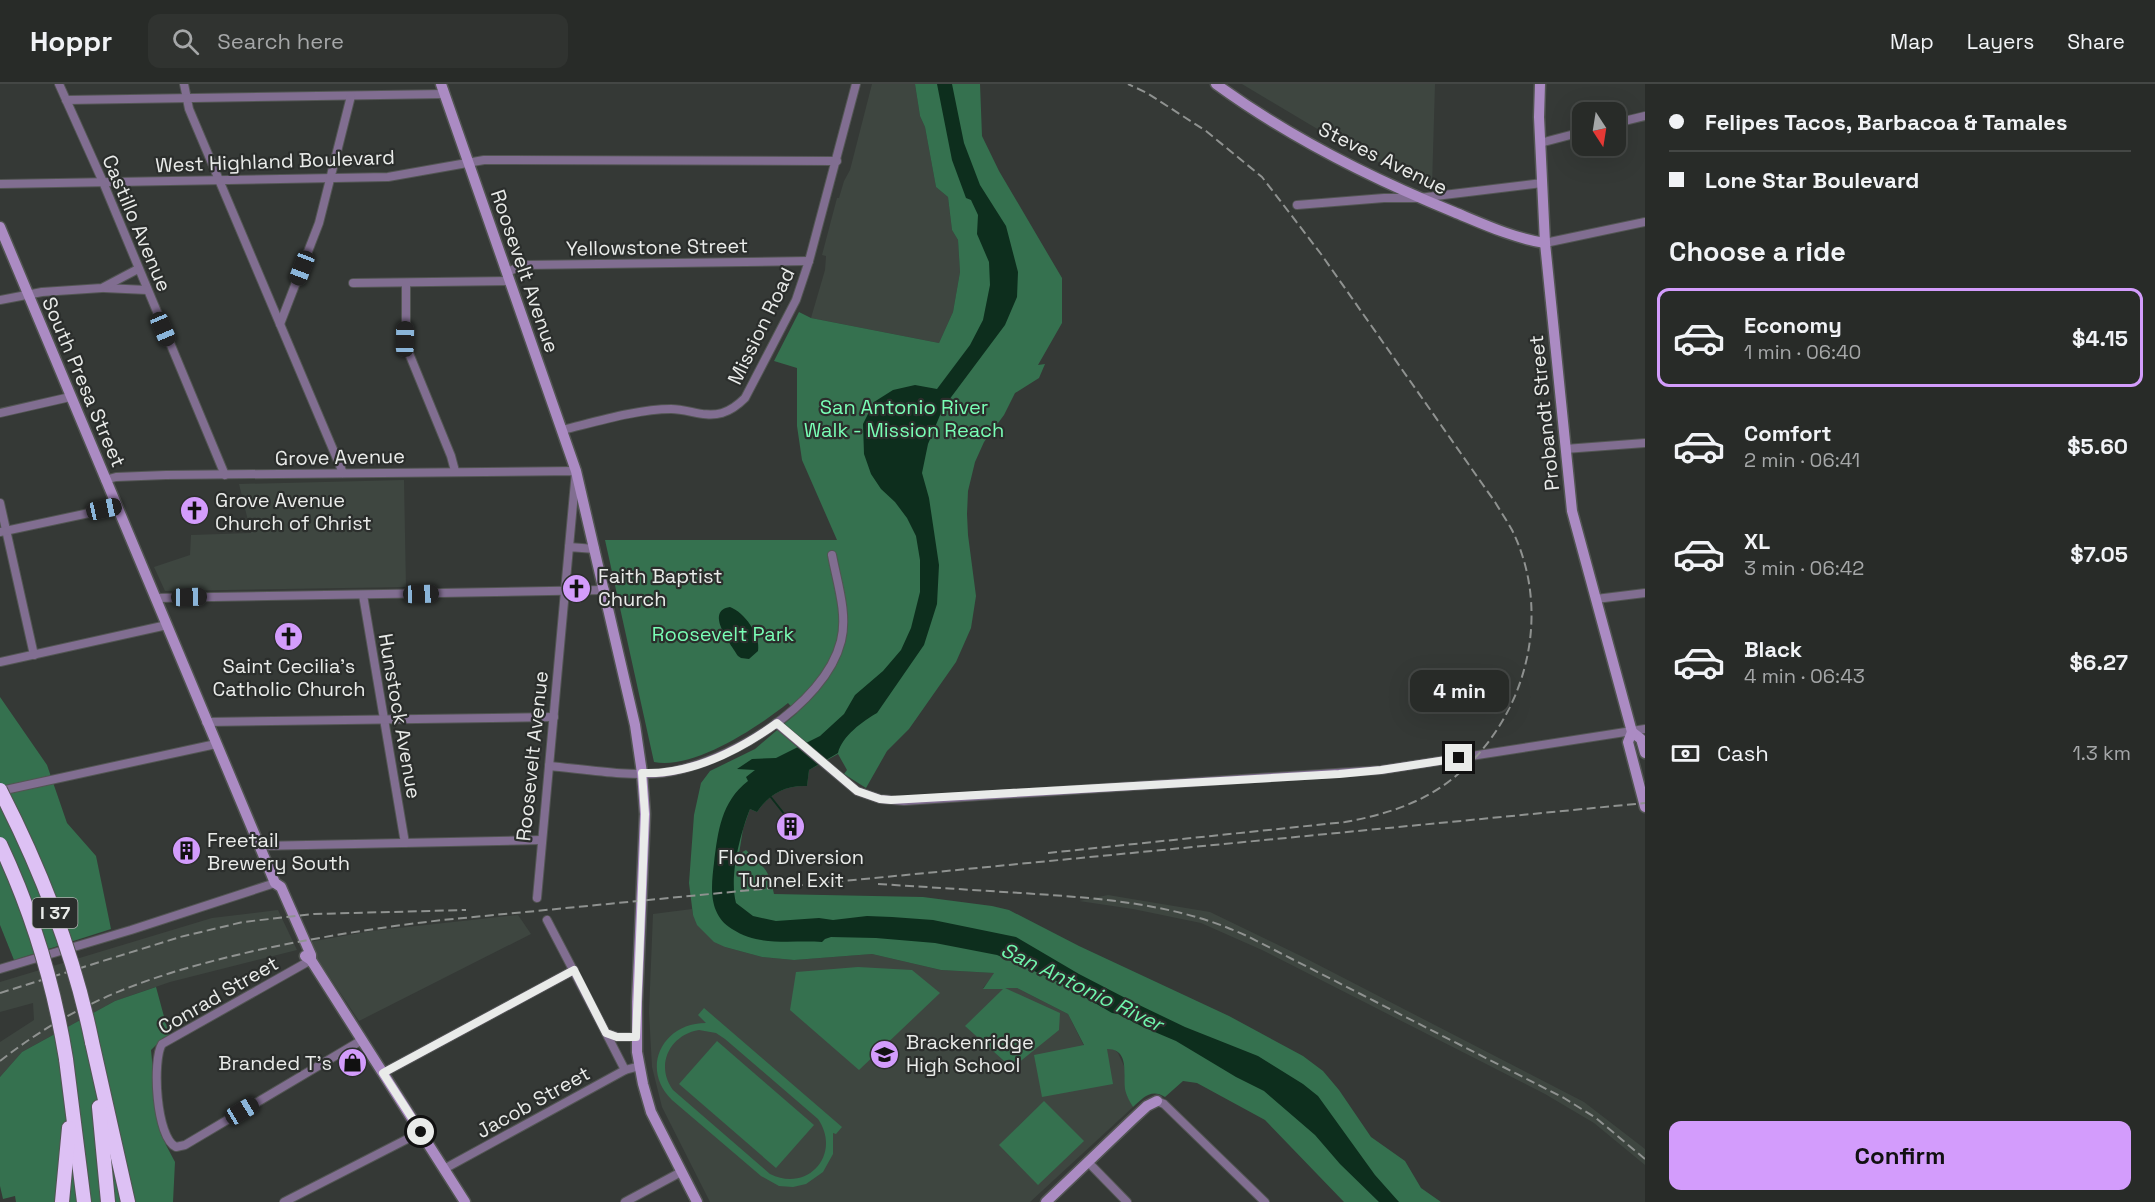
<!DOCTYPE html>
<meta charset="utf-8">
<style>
body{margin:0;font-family:"Space Grotesk",sans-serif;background:#303330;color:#f1f3f6;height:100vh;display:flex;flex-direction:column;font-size:22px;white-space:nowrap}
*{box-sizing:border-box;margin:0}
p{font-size:20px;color:#a5a7a8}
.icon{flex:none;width:33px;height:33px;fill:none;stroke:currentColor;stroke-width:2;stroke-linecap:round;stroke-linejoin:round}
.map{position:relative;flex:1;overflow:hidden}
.panel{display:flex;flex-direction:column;background:#282b28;width:510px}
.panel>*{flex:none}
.banner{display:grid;align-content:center;height:132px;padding:0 24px;background:#282b28}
.needle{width:39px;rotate:168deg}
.fabs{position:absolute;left:1572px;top:18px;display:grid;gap:12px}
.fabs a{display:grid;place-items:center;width:54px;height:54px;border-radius:12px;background:#282b28;box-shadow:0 6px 24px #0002,0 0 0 2px #444745;font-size:30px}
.end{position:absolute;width:27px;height:27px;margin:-14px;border:8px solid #e9ebe9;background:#111;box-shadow:0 0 0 3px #111}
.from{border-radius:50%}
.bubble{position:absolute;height:42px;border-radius:12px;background:#282b28;box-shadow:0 6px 24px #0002,0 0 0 2px #444745;font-size:20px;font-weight:700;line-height:42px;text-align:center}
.car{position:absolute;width:18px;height:36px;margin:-18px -9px;border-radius:8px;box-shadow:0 0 4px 2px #0007;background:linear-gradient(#222 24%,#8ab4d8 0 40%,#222 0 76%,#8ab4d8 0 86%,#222 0)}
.banner b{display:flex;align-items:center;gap:21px;height:57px;font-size:22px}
.banner b+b{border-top:2px solid #444745}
.banner i{width:15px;height:15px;background:#f1f3f6}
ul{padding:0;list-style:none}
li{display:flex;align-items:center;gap:18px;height:99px;margin:0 12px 9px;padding:0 12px;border:3px solid transparent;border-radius:12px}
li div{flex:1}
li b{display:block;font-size:22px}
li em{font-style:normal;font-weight:700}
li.on{border-color:#d39cfc}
li>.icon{width:54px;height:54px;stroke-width:1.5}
h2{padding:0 24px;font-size:27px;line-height:72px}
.pay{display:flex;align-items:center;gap:15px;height:66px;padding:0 24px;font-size:22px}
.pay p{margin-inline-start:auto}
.primary-button{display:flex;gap:12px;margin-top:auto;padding:12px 24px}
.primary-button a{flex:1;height:69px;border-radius:12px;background:#d39cfc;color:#111;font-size:24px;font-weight:700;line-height:69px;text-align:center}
header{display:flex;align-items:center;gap:36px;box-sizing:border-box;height:84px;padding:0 30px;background:#282b28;border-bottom:2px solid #444745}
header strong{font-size:28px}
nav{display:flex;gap:33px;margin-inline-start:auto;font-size:21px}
.search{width:420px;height:54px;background:#303330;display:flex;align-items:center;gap:15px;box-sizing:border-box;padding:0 21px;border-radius:12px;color:#a5a7a8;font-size:22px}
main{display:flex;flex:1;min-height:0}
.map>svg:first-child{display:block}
</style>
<header>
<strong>Hoppr</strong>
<div class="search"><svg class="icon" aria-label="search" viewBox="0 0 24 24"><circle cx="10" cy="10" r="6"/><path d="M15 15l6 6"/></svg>Search here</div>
<nav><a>Map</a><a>Layers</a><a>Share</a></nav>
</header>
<main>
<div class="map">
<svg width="1645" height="1118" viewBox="0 0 1645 1118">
<rect width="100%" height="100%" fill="#353936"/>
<g fill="#3e4640">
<polygon points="872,0 915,0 920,32 925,43 936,103 948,113 952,146 958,156 960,188 953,228 939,259 811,234 825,186 826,172 822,171 837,114 839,114 844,97 850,86"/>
<polygon points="1242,0 1435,0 1432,102 1356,68"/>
<polygon points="404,396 406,503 165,507 154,483 190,471 191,451 251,449 239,400"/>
<polygon points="1108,811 1210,828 1303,873 1584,1018 1645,1065 1645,1081 1594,1039 1545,1010 1262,866 1201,839 1133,825 1079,817"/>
<polygon points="692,825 693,831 725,863 762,873 794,876 872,870 941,886 995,889 983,904 1017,904 1068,930 1084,962 1114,965 1118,969 1125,984 1126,1009 1133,1023 1030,1118 710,1118 662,1023 652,983 649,928 653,830"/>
<polygon points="278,826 297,866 170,898 115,917 22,968 0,993 0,958 34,936 33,919 0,928 0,898 212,834"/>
<polygon points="518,831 531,850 359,937 311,865 309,858 371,847"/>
</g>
<g fill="#35714f" fill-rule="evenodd">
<path d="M915,0h65l2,52 17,35 63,107v45l-24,42 7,-1 -6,14 -24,15 -11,22 -20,27 -9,20 -7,29 -1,23 1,21 8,61 -5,32 -15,34 -47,67 -22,22 -21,37 -22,-14 3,-4 -9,-16 -29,16 -2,16c-22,-1 -38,8 -50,26l-7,-3 -7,20 -4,25 7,-4c18,19 22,16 28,44l149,3 69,9 17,4 70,36 150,70 74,40 20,15 16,19 32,47 34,24 16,27 20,14h-97l-79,-82 -68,-37 -14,-2 -18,16c-14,-9 -22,1 -32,10 -3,-5 -7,-12 -8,-18 -2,-15 5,-40 -18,-40l6,35 -71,13 -8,-42 50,-10 -16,-31 -51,-26h-12l55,25 -1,17 -47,38 -47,-42 38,-37h-20l11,-16 -53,-3 -69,-16 -78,6 -32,-3 -37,-10 -11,-5 -17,-17 -4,-10 -4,-32 5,-68 7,-32 9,-12 45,-22 42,-36 -9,-10c-30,24 -94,67 -134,59l-49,-222h232l-35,-80 -5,-34v-58l-23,-7 25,-49 12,6 128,25 14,-31 7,-40 -2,-32 -6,-10 -4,-33 -12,-10 -11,-60 -5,-11z"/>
<polygon points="0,613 47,681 67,739 96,772 111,845 14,876 0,841"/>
<polygon points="858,883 912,886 940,909 859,986 790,926 796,888"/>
<polygon points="156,903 169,951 163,954 151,966 158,1039 166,1061 175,1078 173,1118 16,1118 15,1112 3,1115 0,1102 0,993 22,968 115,917"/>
<path d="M704,924l138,119 -6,7 -3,-1v21l-10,18 -17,12 -13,3 -14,-1 -18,-10 -89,-76c-32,-31 -10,-77 34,-77l-8,-8zM699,946l17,3 9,6 93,80c24,35 -10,74 -48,55l-97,-84c-18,-24 -4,-55 26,-60z"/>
<polygon points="717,957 814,1041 776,1084 679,1000"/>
<polygon points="1044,1017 1084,1057 1038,1101 999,1061"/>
</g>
<g fill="#0d2e1d">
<path d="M937,0h15l12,59 16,42 26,41 12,46 -1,25 -12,28 -62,83 -15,36 -6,29 7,25 10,67 -2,39 -13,41 -47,68c-14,8 -35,23 -39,40l-29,17 -2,16c-22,-1 -38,8 -50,26l-7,-3c-10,25 -21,68 -14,94l17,13 23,5 43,-3 14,2 34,-4 25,1 41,3 83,17 63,37 56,29 50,24 73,29 45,28 15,12 57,79 24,27h-20l-39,-38 -25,-29 -51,-44 -28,-14 -60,-36 -33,-14 -25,-13 -6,-1 -55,-32 -60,-26 -62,-12 -59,-5 -45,-1 -6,2 -3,3c-32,-2 -62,5 -90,-13 -24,-15 -21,-42 -18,-66 4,-32 7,-61 34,-82l-2,-4 9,-7 -18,-1 15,-10 24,-1 44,-22 24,-22 11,-19 28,-24 18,-21 10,-22 9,-36v-32l-4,-24 -9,-18 -12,-16 -14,-13 -10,-15 -7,-20 -1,-30 11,-22 19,-12 22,-5 22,4 33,-44 13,-25 7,-35 -1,-23 -12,-28 1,-19 -7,-15 -5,-2 -14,-38z"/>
<path d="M730,523c14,5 31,28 28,44l-9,8 -8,-1 -3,-2c-7,-12 -34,-45 -8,-49z"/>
</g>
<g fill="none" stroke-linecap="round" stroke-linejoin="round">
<polyline stroke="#0d2e1d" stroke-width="2" points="770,712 785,731"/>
<defs>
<g id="street">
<polyline points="59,0 103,98 225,391"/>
<polyline points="184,0 189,25 343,389"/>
<polyline points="66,16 444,10"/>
<polyline points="1616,39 1645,32"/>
<polyline points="1540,59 1582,48"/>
<polyline points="0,100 388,93 484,76 837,77"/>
<polyline points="1297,121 1384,114 1419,114 1542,99"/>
<polyline points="1545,159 1645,138"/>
<polyline points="507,188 524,181 809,177"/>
<polyline points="353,199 510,197"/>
<polyline points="406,199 406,262 451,372 455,387"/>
<polyline points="104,204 147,206"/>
<polyline points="0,216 42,208 102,204 138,185"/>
<polyline points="280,240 319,139 351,12"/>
<polyline points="0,329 70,313"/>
<path d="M562,346c33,-8 76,-21 109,-21 18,0 33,9 51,4 10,-3 16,-8 23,-15l51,-98 13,-39 47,-177"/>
<polyline points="1565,365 1645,359"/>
<polyline points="105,396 116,393 166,391 576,387 569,463"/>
<polyline points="0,419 34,571"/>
<polyline points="0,448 117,423"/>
<polyline points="363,511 405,759"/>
<polyline points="155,514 605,506"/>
<polyline points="1596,515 1645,509"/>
<polyline points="0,578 167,541"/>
<polyline points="206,638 554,633"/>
<polyline points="776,639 857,707 880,715 904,717 1381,686 1645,645"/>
<path d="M549,682c33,3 81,11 113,7 63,-8 163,-67 179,-132 7,-27 -4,-59 -9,-86"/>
<polyline points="0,707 216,660"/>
<polyline points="259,762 542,756"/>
<polyline points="537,814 569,463 595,465"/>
<polyline points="547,836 606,949 617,953 636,953"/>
<path d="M311,876l-149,84c-10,16 -6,94 14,103l9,-2 177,-105"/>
<polyline points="0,885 131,846 275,799"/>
<polyline points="606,949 625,986"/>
<polyline points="383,989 574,886"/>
<polyline points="1157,1017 1164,1020 1265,1118"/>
<polyline points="1088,1078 1127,1118"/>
<polyline points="444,1085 625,986 640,982"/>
<polyline points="284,1118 421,1048"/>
<polyline points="625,1118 681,1088"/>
</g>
<g id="secondary">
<polyline points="441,0 576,387 635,641 642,689 645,730 637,918 637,968 643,1000 651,1028 697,1118"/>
<path d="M1216,0c73,53 154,94 238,128 29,12 59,26 91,31"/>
<polyline points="1540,0 1539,33 1545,159 1572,427 1632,648 1641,655 1645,669"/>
<polyline points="0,143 275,799 281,803 311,871 311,876"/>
<polyline points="1632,648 1628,658 1645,723"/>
<polyline points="305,872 311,876 465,1118"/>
<polyline points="1046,1118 1133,1035 1147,1022 1157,1017"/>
</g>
<g id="highway">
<polyline points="92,958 128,1118"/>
<polyline points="66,975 84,1118"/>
<polyline points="99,1023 108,1118"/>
<polyline points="62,1118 69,1044"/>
</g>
</defs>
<use href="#street" stroke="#525553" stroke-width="10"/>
<use href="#secondary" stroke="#525553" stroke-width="13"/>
<use href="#highway" stroke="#525553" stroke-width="16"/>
<use href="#street" stroke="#816e91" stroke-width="8"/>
<use href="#secondary" stroke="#ab8bc3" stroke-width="10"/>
<use href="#highway" stroke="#ddc1f4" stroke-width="14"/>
<g stroke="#8f9290" stroke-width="2" stroke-dasharray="9 4.5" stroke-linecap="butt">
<path d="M1048,769l297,-31c40,-7 81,-20 112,-47 70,-59 96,-162 55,-245 -5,-9 -11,-18 -17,-28l-174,-248 -59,-77 -56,-46 -59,-38 -19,-9"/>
<path d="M878,800c48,3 95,6 143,9 77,5 157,10 228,44l315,161 32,20 49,41"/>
<polyline points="0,909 180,853 243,838 314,830 466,826"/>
<path d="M0,977c82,-64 158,-88 258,-111 61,-13 123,-23 185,-30l1202,-117"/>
</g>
<defs>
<g id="highway-bridge">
<path d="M0,706c41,80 74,164 92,252"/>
<path d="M0,760c32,68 54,141 66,215"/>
</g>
</defs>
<use href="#highway-bridge" stroke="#525553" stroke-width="16" stroke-linecap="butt"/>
<use href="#highway-bridge" stroke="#ddc1f4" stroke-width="14"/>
</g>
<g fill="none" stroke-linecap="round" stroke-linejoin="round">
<path stroke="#e9ebe9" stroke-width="8" d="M421,1048l-38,-59 191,-103 32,63 11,4h19l9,-223 -3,-41c49,2 96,-22 135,-50l80,68 23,8 11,1 448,-26 42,-4 78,-12"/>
</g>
<defs>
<symbol id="church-disc" viewBox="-11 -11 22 22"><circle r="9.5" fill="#d39cfc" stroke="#2b2e2c"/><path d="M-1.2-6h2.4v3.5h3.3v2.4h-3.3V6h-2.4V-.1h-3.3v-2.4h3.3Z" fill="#111"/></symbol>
<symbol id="building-disc" viewBox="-11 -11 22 22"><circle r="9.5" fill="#d39cfc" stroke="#2b2e2c"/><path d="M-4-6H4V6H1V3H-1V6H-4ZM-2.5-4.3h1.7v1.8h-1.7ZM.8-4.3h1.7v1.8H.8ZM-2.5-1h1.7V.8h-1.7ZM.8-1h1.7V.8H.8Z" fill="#111"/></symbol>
<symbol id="school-disc" viewBox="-11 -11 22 22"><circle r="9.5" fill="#d39cfc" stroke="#2b2e2c"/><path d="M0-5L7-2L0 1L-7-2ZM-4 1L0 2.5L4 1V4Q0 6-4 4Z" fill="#111"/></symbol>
<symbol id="shop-disc" viewBox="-11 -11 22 22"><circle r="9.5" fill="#d39cfc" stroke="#2b2e2c"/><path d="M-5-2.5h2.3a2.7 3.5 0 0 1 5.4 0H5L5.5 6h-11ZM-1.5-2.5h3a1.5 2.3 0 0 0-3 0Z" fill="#111"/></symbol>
</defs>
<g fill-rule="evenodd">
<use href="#church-disc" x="178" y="410" width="33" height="33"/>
<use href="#church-disc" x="560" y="488" width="33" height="33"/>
<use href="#church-disc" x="272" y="536" width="33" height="33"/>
<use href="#building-disc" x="774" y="726" width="33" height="33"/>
<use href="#building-disc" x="170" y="750" width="33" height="33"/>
<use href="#school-disc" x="868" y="954" width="33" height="33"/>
<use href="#shop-disc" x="336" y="962" width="33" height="33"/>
</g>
<g text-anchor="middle" stroke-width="4.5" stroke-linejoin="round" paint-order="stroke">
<rect fill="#2b2e2c" stroke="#b0b2b0" stroke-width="1.5" x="32.5" y="814" width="45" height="30" rx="4.5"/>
<g font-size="18" font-weight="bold" fill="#e9ebe9">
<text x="55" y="835">I 37</text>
</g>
<g font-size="20" fill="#e9ebe9" stroke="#2b2e2c">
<text transform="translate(1383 74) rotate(26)" y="7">Steves Avenue</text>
<text transform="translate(275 77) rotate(-2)" y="7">West Highland Boulevard</text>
<text transform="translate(137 139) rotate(67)" y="7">Castillo Avenue</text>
<text transform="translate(657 163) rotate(-1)" y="7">Yellowstone Street</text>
<text transform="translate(525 187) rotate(71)" y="7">Roosevelt Avenue</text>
<text transform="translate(761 242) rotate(-64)" y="7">Mission Road</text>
<text transform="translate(84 298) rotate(67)" y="7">South Presa Street</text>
<text transform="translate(1544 329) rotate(-96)" y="7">Probandt Street</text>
<text transform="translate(340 373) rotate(-1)" y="7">Grove Avenue</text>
<text transform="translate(400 632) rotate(80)" y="7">Hunstock Avenue</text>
<text transform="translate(532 672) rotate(-84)" y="7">Roosevelt Avenue</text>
<text transform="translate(218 911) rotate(-30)" y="7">Conrad Street</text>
<text transform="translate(533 1018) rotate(-29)" y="7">Jacob Street</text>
</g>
<g font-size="20" fill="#79feb5" stroke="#2b2e2c">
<text x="904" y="330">San Antonio River<tspan x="904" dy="23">Walk - Mission Reach</tspan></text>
<text x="723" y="557">Roosevelt Park</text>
</g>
<g font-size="20" fill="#e9ebe9" stroke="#2b2e2c" text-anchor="start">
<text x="215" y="423">Grove Avenue<tspan x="215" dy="23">Church of Christ</tspan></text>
<text x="598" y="499">Faith Baptist<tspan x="598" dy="23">Church</tspan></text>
<text x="289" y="589" text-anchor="middle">Saint Cecilia's<tspan x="289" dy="23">Catholic Church</tspan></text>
<text x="207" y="763">Freetail<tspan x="207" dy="23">Brewery South</tspan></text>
<text x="791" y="780" text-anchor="middle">Flood Diversion<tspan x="791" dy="23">Tunnel Exit</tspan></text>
<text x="906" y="965">Brackenridge<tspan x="906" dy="23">High School</tspan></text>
<text x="332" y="986" text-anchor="end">Branded T's</text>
</g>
<g font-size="21" font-style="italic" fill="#6ff5ac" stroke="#2b2e2c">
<text transform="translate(1082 903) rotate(26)" y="7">San Antonio River</text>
</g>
</g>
</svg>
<div class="fabs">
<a><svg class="needle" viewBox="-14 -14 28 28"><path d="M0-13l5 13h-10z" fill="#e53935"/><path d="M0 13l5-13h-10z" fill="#a5a7a8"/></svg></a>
</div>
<i class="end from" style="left:421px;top:1048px"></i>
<i class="end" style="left:1459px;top:674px"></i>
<div class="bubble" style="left:1410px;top:586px;width:99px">4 min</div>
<i class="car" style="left:302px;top:184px;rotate:201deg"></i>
<i class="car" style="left:163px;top:245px;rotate:157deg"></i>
<i class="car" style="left:405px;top:255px;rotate:1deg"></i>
<i class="car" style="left:104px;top:425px;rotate:78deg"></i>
<i class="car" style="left:421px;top:510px;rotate:88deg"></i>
<i class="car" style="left:189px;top:513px;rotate:89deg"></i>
<i class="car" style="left:242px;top:1027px;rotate:59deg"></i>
</div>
<section class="panel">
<div class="banner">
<b><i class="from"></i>Felipes Tacos, Barbacoa &amp; Tamales</b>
<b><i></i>Lone Star Boulevard</b>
</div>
<h2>Choose a ride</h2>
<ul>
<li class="on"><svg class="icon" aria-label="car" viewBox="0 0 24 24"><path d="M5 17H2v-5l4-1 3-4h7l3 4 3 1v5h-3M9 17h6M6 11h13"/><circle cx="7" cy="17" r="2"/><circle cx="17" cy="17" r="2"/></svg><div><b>Economy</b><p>1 min · 06:40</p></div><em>$4.15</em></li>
<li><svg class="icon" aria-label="car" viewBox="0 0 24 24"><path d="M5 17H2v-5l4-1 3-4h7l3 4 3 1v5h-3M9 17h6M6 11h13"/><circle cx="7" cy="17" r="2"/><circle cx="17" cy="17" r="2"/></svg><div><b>Comfort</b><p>2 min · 06:41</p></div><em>$5.60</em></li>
<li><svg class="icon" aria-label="car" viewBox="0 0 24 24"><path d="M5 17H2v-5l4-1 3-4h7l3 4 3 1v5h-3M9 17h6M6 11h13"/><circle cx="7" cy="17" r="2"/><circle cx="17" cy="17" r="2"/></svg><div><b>XL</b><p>3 min · 06:42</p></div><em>$7.05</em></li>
<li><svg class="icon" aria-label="car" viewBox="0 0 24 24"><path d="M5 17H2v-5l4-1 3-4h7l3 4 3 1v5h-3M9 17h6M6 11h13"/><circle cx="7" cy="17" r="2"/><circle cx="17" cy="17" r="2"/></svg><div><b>Black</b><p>4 min · 06:43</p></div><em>$6.27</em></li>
</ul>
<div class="pay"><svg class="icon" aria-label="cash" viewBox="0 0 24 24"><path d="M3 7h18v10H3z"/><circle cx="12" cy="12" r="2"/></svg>Cash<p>1.3 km</p></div>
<div class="primary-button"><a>Confirm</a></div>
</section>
</main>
